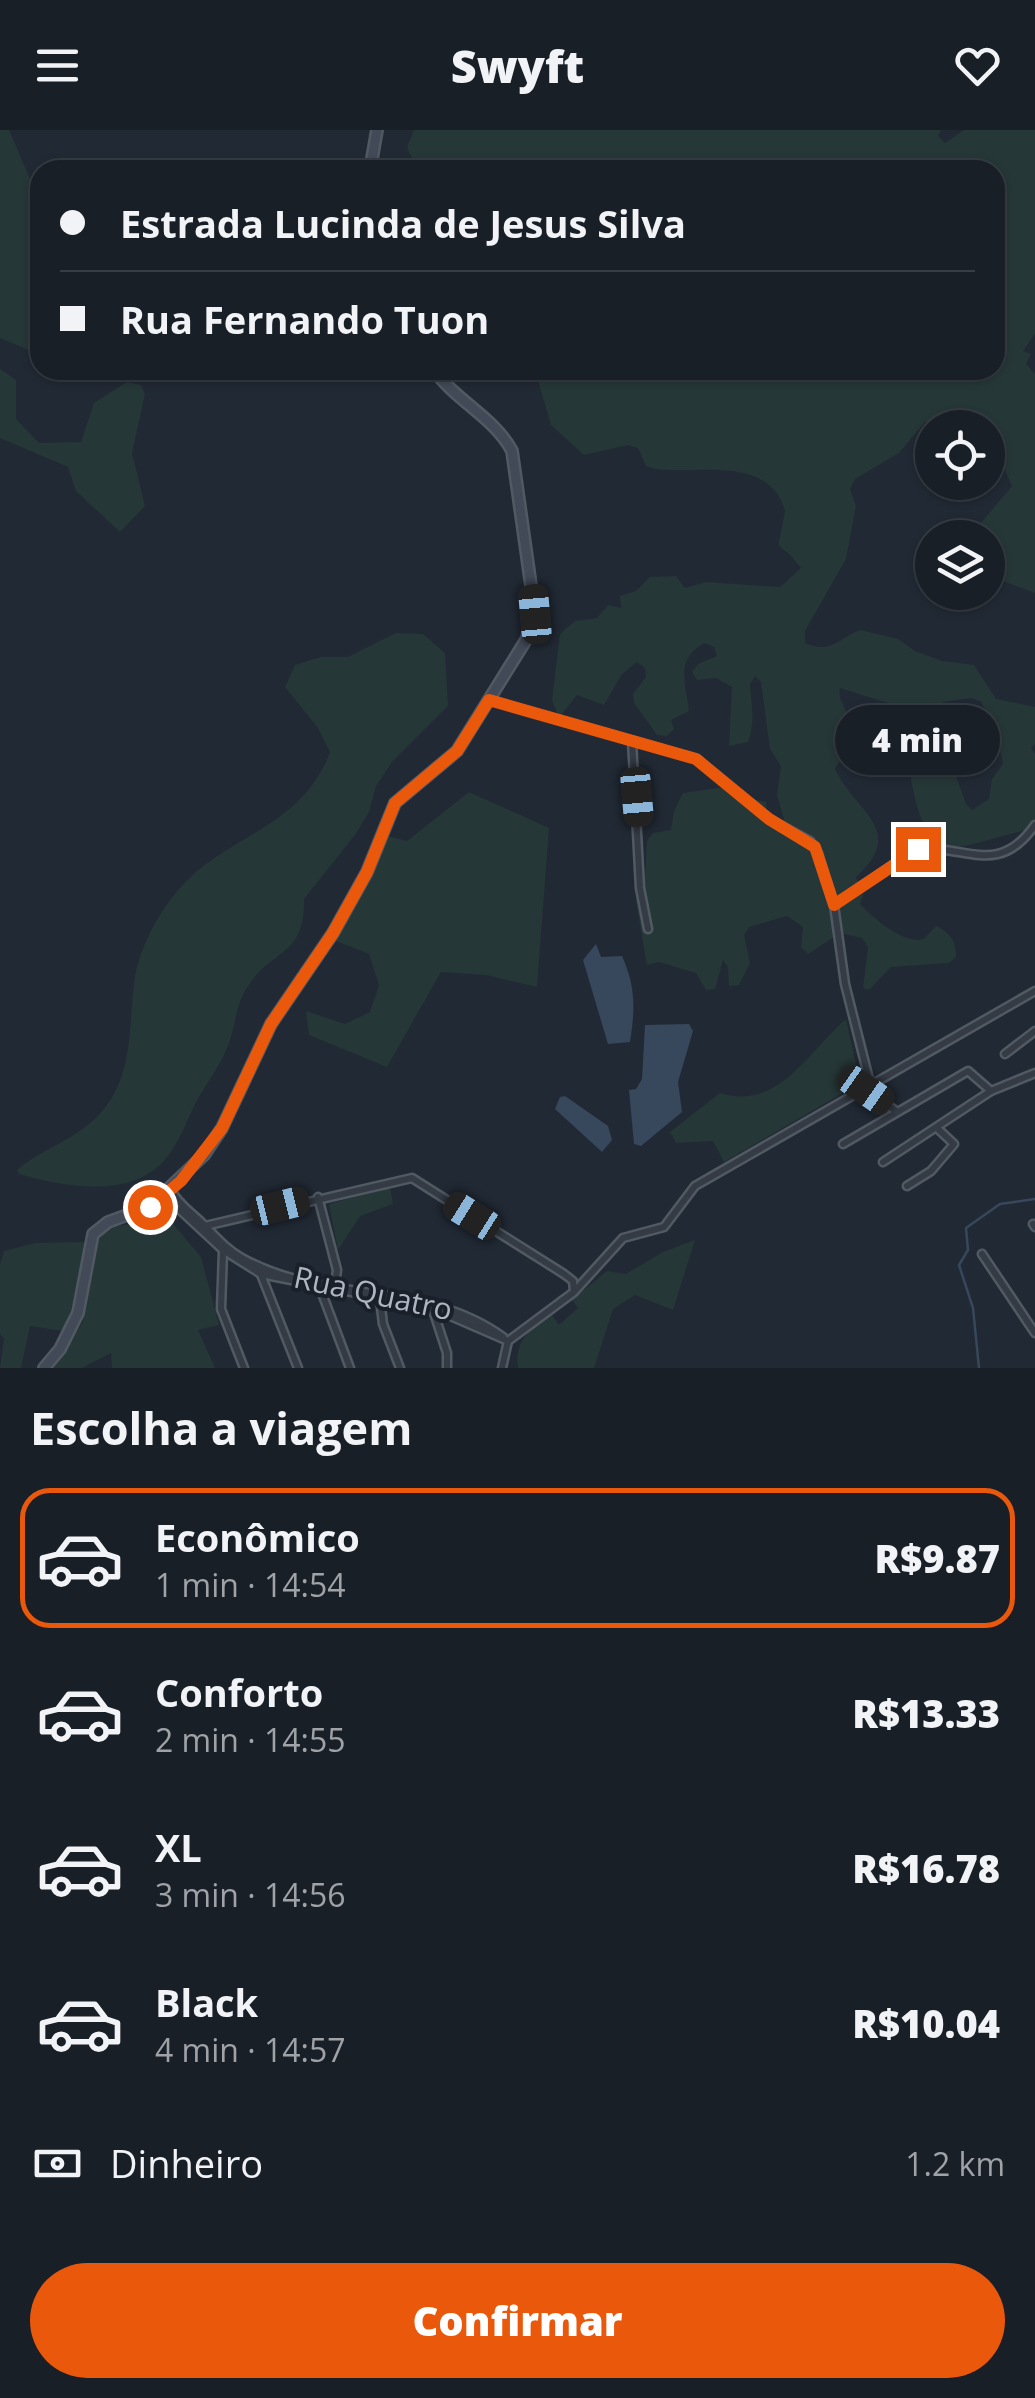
<!DOCTYPE html>
<html lang="pt">
<meta charset="utf-8">
<style>
body{margin:0;font-family:"Open Sans",sans-serif;background:#22272f;color:#f1f3f6;height:100vh;display:flex;flex-direction:column;font-size:38px;white-space:nowrap}
*{box-sizing:border-box;margin:0}
p{font-size:32px;color:#9fa2a7}
.icon{flex:none;width:55px;height:55px;fill:none;stroke:currentColor;stroke-width:2;stroke-linecap:round;stroke-linejoin:round}
.map{position:relative;height:1238px;overflow:hidden}
.side{display:flex;flex-direction:column;background:#191f27;flex:1}
.side>*{flex:none}
.guide{position:absolute;left:30px;top:30px;width:975px;height:220px;border-radius:30px;box-shadow:0 2px 8px #0004,0 0 0 2px #373d44;display:grid;align-content:center;height:220px;padding:0 30px;background:#191f27}
.tools{position:absolute;left:915px;top:280px;display:grid;gap:20px}
.tools a{display:grid;place-items:center;width:90px;height:90px;border-radius:50%;background:#191f27;box-shadow:0 2px 8px #0004,0 0 0 2px #373d44;font-size:50px}
.end{position:absolute;width:45px;height:45px;margin:-22px;border:12px solid #ea580c;background:#fff;box-shadow:0 0 0 5px #fff}
.from{border-radius:50%}
.bubble{position:absolute;height:70px;border-radius:35px;background:#191f27;box-shadow:0 2px 8px #0004,0 0 0 2px #373d44;font-size:32px;font-weight:800;line-height:70px;text-align:center}
.car{position:absolute;width:30px;height:60px;margin:-30px -15px;border-radius:12px;box-shadow:0 0 8px 2px #0007;background:linear-gradient(#222 24%,#8ab4d8 0 40%,#222 0 76%,#8ab4d8 0 86%,#222 0)}
.guide b{display:flex;align-items:center;gap:35px;height:95px;font-size:38px}
.guide b+b{border-top:2px solid #373d44}
.guide i{width:25px;height:25px;background:#f1f3f6}
ul{padding:0;list-style:none}
li{display:flex;align-items:center;gap:30px;height:140px;margin:0 20px 15px;padding:0 10px;border:5px solid transparent;border-radius:30px}
li div{flex:1}
li b{display:block;font-size:38px}
li em{font-style:normal;font-weight:800}
li.on{border-color:#ea580c}
li>.icon{width:90px;height:90px;stroke-width:1.5}
h2{padding:0 30px;font-size:45px;line-height:120px}
.pay{display:flex;align-items:center;gap:25px;height:110px;padding:0 30px;font-size:38px}
.pay p{margin-inline-start:auto}
.button{display:flex;gap:20px;margin-top:auto;padding:20px 30px}
.button a{flex:1;height:115px;border-radius:60px;background:#ea580c;color:#fff;font-size:40px;font-weight:800;line-height:115px;text-align:center}
header{display:flex;justify-content:space-between;align-items:center;height:130px;padding:0 30px;background:#191f27;font-size:45px;font-weight:800}
.map>svg:first-child{display:block}
</style>
<header><svg class="icon" aria-label="menu" viewBox="0 0 24 24"><path d="M4 6h16M4 12h16M4 18h16"/></svg>Swyft<svg class="icon" aria-label="heart" viewBox="0 0 24 24"><path d="M12 20l-8-8c-3-5 5-10 8-4 3-6 11-1 8 4z"/></svg></header>
<div class="map">
<svg width="1035" height="1238" viewBox="0 0 1035 1238">
<rect width="100%" height="100%" fill="#212934"/>
<g fill="#263737">
<polygon points="0,0 9,0 40,72 40,225 0,208"/>
<path d="M414,0h527l-3,6 7,7 19,-13h71v204l-12,17 8,3 -5,10 9,10v219l-35,-13 -12,-23v-19l-8,-14 32,-38 -8,-18 -16,-16v-24l-45,-1 -18,-5 -26,31 -44,26 -5,10 6,17 -10,53 -41,72v12c27,11 32,-4 55,-13l38,9 17,12 27,10 32,4 22,34 39,8v37l-4,4 4,6v74c-83,17 -108,52 -126,-61l6,-10 45,-17 9,2 8,19 -2,9 -19,6 10,28 6,6 17,-11 3,-20 11,-15 -8,-36 -14,-26 -9,-4 -29,4 -7,6 -39,-2 -57,-18c-4,20 21,33 15,55 -3,10 -15,15 -20,26 20,43 73,61 21,108l7,19 -3,8c13,14 38,35 58,36 9,0 12,-10 19,-14 14,8 19,15 19,31l-7,6 -58,4 -22,23 -6,-2 5,-41 -6,-9 -22,-5 -32,21 -7,-7 2,-20 -16,-11 -38,11 -5,8 6,28 -11,22 -10,1 -1,-19 -5,-7 -8,29 -9,1 -10,-17 -37,-11 -12,3 -11,-64 9,-21 2,-39 6,-8 18,-3 3,-19 9,-18 49,-7 14,12 20,4 1,19 18,2 -8,-28 4,-29 -11,-17 -9,-67 -6,-6 -5,8c1,21 6,37 -2,58l-19,4 3,-59 -16,-9 -19,2 -5,-8 6,-8 19,-8 -3,-9 -9,-4c-31,16 -19,41 -16,68l-18,9 3,9 -7,7 -10,-1 -23,-32 -1,-9 13,-17 -1,-9 -8,-6 -15,12 -18,31 -27,-10 -18,23 -7,-18 8,-66 15,-13 22,-3 11,-13 13,3 -1,-12 16,-5 14,-14 26,-1 9,12 21,-6 74,5 21,-19c-27,-36 -25,-4 -16,-57 -16,-56 -85,-37 -130,-42l-9,-3 -8,-18 -10,-3 -44,10 -33,-30 -16,-55h460v-200h-584l4,-4 -8,-19z"/>
<polygon points="0,239 16,250 16,289 39,313 81,312 94,273 127,252 141,255 145,264 132,323 145,376 120,402 76,361 68,337 0,308"/>
<path d="M396,503l27,1 22,19 3,53 -56,56 -16,24 -7,26 -14,23 -51,64c1,60 -32,48 -58,90 -10,17 -10,33 -16,51 -6,20 -22,41 -33,60 -10,20 -18,44 -33,61 -35,38 -100,26 -145,13l-2,-4c28,-24 63,-31 87,-61 31,-39 24,-87 31,-133 5,-27 22,-61 40,-82 47,-60 125,-62 155,-142l-12,-24 -33,-41 10,-22 26,-8h27z"/>
<polygon points="469,662 549,698 537,857 486,845 441,842 387,937 309,905 306,881 345,894 370,882 379,855 369,824 336,811 387,706 407,711"/>
<path d="M846,889l14,64 -136,79 -11,-21 -37,2 -6,-11 50,-39c58,18 87,-40 126,-74z"/>
<polygon points="390,1057 393,1074 360,1086 338,1120 329,1074"/>
<polygon points="169,1089 201,1127 219,1195 198,1200 215,1238 112,1238 111,1223 82,1238 52,1238 83,1192 95,1111 107,1097"/>
<path d="M695,1110l-22,70 -38,-15 -22,14 -19,59h-76c-4,-28 12,-38 33,-54l8,11 19,-17 -6,-8 35,-29 19,3 37,-22z"/>
<polygon points="84,1112 81,1155 64,1201 30,1196 21,1238 0,1238 4,1209 0,1204 0,1134 4,1121 35,1113"/>
</g>
<g fill="#37475c">
<path d="M596,814l5,13 21,-1c14,31 13,54 8,86l-22,2 -25,-84z"/>
<polygon points="689,894 693,901 678,952 682,982 641,1016 634,1014 629,960 636,959 642,949 645,895"/>
<polygon points="565,966 608,996 612,1010 602,1022 555,979 560,967"/>
</g>
<g fill="none" stroke-linecap="round" stroke-linejoin="round">
<polyline stroke="#37475c" stroke-width="2.5" points="979,1238 973,1178 959,1135 968,1120 966,1098 1000,1074 1035,1069"/>
<defs>
<g id="street">
<polyline points="489,570 697,629 769,689 810,711 818,723 834,775 845,854 871,957"/>
<polyline points="632,611 640,758 648,799"/>
<path d="M834,775l79,-54c48,-11 83,30 122,-26"/>
<polyline points="1005,924 1035,901"/>
<polyline points="866,960 896,981"/>
<polyline points="843,1014 968,941 991,961 1035,943"/>
<polyline points="883,1032 991,961"/>
<polyline points="907,1056 931,1041 954,1014 938,999"/>
<path d="M171,1060c7,14 20,22 31,33 13,13 24,26 40,35 82,46 183,22 261,79"/>
<polyline points="318,1067 337,1140 335,1155"/>
<polyline points="154,1075 180,1080 223,1120 261,1144 432,1178 508,1211"/>
<polyline points="1033,1094 1035,1097"/>
<polyline points="205,1096 412,1048 564,1144 573,1151 574,1161"/>
<polyline points="223,1121 221,1179 244,1238"/>
<polyline points="982,1124 1035,1203"/>
<polyline points="260,1142 298,1238"/>
<polyline points="320,1158 350,1238"/>
<polyline points="380,1169 383,1194 400,1238"/>
<polyline points="432,1177 447,1223 447,1238"/>
<polyline points="508,1211 574,1162 623,1108 664,1097 695,1056 1035,861"/>
<polyline points="502,1238 508,1211"/>
</g>
<g id="secondary">
<polyline points="370,40 377,0"/>
<path d="M44,1238l16,-19 18,-36 15,-79 15,-12 41,-15 55,-52 18,-27 49,-104 62,-91 34,-61 28,-69 62,-52 69,-111 9,-26 -23,-163c-17,-33 -56,-50 -78,-81"/>
</g>
</defs>
<use href="#street" stroke="#515963" stroke-width="11"/>
<use href="#secondary" stroke="#515963" stroke-width="14"/>
<use href="#street" stroke="#343b45" stroke-width="6"/>
<use href="#secondary" stroke="#424a58" stroke-width="9"/>
</g>
<g fill="none" stroke-linecap="round" stroke-linejoin="round">
<polyline stroke="#ea580c" stroke-width="12" points="150,1077 181,1051 222,998 271,894 333,803 367,742 395,673 457,621 489,570 696,629 769,689 815,717 834,775 918,719"/>
</g>
<g text-anchor="middle" stroke-width="8" stroke-linejoin="round" paint-order="stroke">
<g font-size="30" fill="#aeb6c2" stroke="#1a2029">
<text transform="translate(373 1164) rotate(12)" y="10">Rua Quatro</text>
</g>
</g>
</svg>
<div class="tools">
<a><svg class="icon" aria-label="locate" viewBox="0 0 24 24"><circle cx="12" cy="12" r="6"/><path d="M12 2v4M12 18v4M2 12h4M18 12h4"/></svg></a>
<a><svg class="icon" aria-label="layers" viewBox="0 0 24 24"><path d="M12 4l9 5-9 5-9-5zM3 14l9 5 9-5"/></svg></a>
</div>
<i class="end from" style="left:150px;top:1077px"></i>
<i class="end" style="left:918px;top:719px"></i>
<div class="bubble" style="left:835px;top:575px;width:165px">4 min</div>
<i class="car" style="left:535px;top:484px;rotate:355deg"></i>
<i class="car" style="left:637px;top:667px;rotate:175deg"></i>
<i class="car" style="left:866px;top:960px;rotate:125deg"></i>
<i class="car" style="left:280px;top:1076px;rotate:76deg"></i>
<i class="car" style="left:472px;top:1086px;rotate:302deg"></i>
<div class="guide">
<b><i class="from"></i>Estrada Lucinda de Jesus Silva</b>
<b><i></i>Rua Fernando Tuon</b>
</div>
</div>
<section class="side">
<h2>Escolha a viagem</h2>
<ul>
<li class="on"><svg class="icon" aria-label="car" viewBox="0 0 24 24"><path d="M5 17H2v-5l4-1 3-4h7l3 4 3 1v5h-3M9 17h6M6 11h13"/><circle cx="7" cy="17" r="2"/><circle cx="17" cy="17" r="2"/></svg><div><b>Econômico</b><p>1 min · 14:54</p></div><em>R$9.87</em></li>
<li><svg class="icon" aria-label="car" viewBox="0 0 24 24"><path d="M5 17H2v-5l4-1 3-4h7l3 4 3 1v5h-3M9 17h6M6 11h13"/><circle cx="7" cy="17" r="2"/><circle cx="17" cy="17" r="2"/></svg><div><b>Conforto</b><p>2 min · 14:55</p></div><em>R$13.33</em></li>
<li><svg class="icon" aria-label="car" viewBox="0 0 24 24"><path d="M5 17H2v-5l4-1 3-4h7l3 4 3 1v5h-3M9 17h6M6 11h13"/><circle cx="7" cy="17" r="2"/><circle cx="17" cy="17" r="2"/></svg><div><b>XL</b><p>3 min · 14:56</p></div><em>R$16.78</em></li>
<li><svg class="icon" aria-label="car" viewBox="0 0 24 24"><path d="M5 17H2v-5l4-1 3-4h7l3 4 3 1v5h-3M9 17h6M6 11h13"/><circle cx="7" cy="17" r="2"/><circle cx="17" cy="17" r="2"/></svg><div><b>Black</b><p>4 min · 14:57</p></div><em>R$10.04</em></li>
</ul>
<div class="pay"><svg class="icon" aria-label="cash" viewBox="0 0 24 24"><path d="M3 7h18v10H3z"/><circle cx="12" cy="12" r="2"/></svg>Dinheiro<p>1.2 km</p></div>
<div class="button"><a>Confirmar</a></div>
</section>
